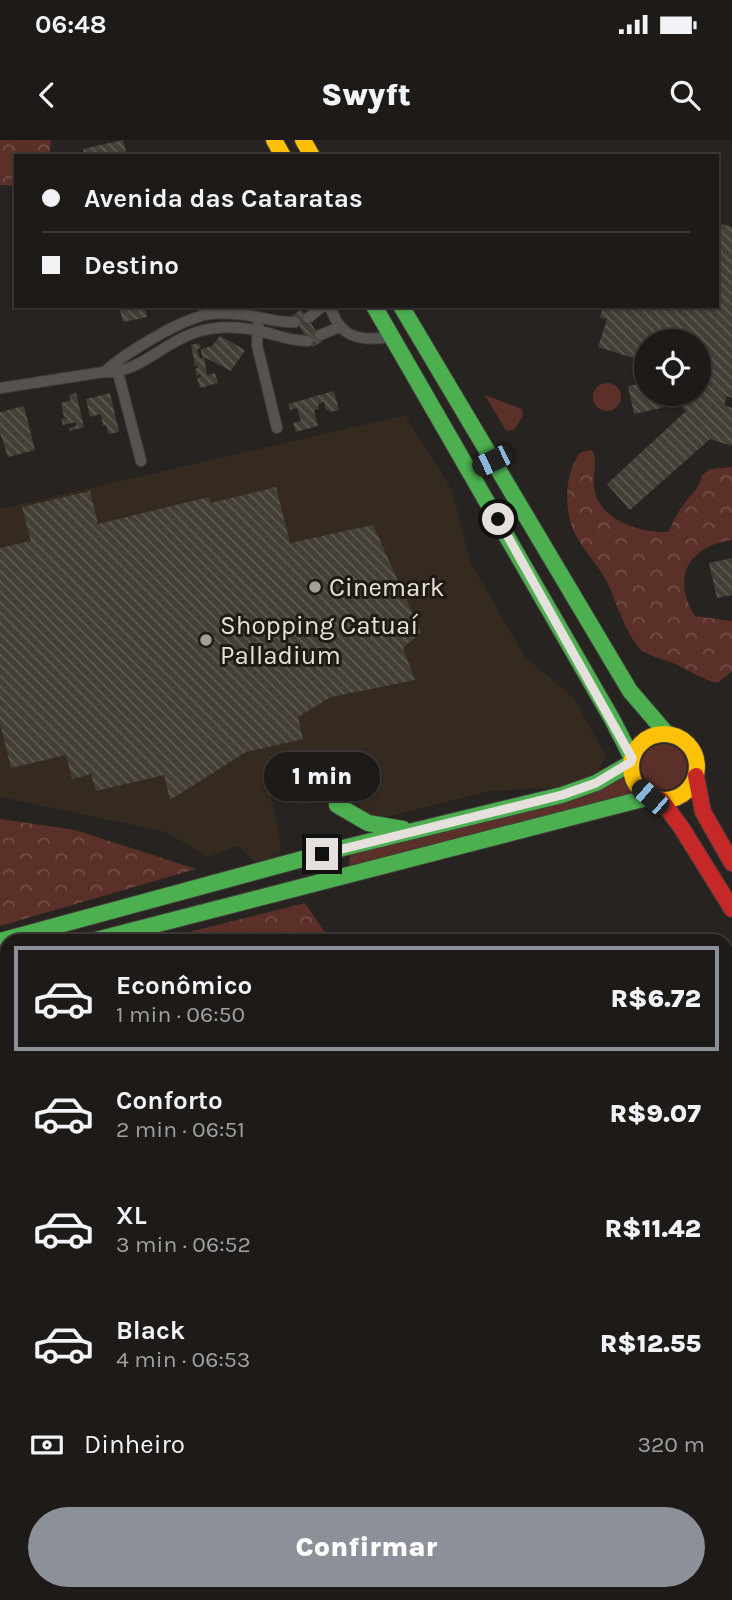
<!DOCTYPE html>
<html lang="pt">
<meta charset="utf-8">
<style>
body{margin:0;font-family:Karla,sans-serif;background:#252321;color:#f1f3f6;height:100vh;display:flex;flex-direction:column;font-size:26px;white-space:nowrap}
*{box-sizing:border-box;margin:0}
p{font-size:23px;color:#a0a1a2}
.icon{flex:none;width:38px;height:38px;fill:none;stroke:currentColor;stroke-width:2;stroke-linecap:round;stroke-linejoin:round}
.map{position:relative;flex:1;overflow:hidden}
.sheet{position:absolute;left:0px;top:794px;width:733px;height:667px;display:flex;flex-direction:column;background:#1d1a18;border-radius:21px 21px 0 0;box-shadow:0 2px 5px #0004,0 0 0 2px #3b3837}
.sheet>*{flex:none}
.guide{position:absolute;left:14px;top:14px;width:705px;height:154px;border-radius:0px;box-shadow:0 2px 5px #0004,0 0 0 2px #3b3837;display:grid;align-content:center;height:154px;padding:0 28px;background:#1d1a18}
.controls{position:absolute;left:634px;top:189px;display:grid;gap:14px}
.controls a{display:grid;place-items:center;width:77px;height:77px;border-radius:50%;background:#1d1a18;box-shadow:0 2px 5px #0004,0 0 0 2px #3b3837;font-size:35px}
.end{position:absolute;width:32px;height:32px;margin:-16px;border:9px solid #e5e0dc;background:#111;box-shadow:0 0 0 4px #111}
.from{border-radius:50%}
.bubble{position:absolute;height:49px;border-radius:24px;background:#1d1a18;box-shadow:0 2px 5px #0004,0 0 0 2px #3b3837;font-size:23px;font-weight:800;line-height:49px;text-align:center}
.car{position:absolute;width:21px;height:42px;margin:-21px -10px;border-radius:9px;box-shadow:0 0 5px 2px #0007;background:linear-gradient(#222 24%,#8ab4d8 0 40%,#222 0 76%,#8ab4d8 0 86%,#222 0)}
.guide b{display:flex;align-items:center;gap:24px;height:66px;font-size:26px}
.guide b+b{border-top:2px solid #3b3837}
.guide i{width:18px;height:18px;background:#f1f3f6}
ul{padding:12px 0 0;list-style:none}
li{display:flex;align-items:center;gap:21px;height:105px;margin:0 14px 10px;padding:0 14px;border:4px solid transparent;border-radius:0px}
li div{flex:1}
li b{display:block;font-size:26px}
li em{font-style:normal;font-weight:800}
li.on{border-color:#8c9099}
li>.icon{width:63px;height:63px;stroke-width:1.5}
.pay{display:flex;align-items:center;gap:18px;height:77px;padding:0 28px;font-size:26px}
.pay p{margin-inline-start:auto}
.action{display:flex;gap:14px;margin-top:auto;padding:14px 28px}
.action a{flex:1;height:80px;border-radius:42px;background:#8c9099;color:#fff;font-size:28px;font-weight:800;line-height:80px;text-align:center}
.status{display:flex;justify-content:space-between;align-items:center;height:49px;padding:0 35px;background:#1d1a18;direction:ltr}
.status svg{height:19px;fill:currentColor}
header{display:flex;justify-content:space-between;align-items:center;height:91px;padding:0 28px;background:#1d1a18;font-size:32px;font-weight:800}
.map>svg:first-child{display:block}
</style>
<div class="status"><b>06:48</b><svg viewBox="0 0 49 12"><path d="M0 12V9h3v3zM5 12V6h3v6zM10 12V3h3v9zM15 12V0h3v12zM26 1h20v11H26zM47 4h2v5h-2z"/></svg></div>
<header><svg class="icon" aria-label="back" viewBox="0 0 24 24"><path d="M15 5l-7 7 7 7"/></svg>Swyft<svg class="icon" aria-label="search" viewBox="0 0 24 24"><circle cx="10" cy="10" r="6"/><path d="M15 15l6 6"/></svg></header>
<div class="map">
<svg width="732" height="1460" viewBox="0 0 732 1460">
<defs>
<pattern id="forest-crowns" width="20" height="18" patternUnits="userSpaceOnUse" patternTransform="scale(1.75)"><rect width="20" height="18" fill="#5b3029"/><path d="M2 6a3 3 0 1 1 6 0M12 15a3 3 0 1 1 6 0" fill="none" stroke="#724e47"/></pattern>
<pattern id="building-back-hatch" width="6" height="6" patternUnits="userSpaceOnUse" patternTransform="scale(1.75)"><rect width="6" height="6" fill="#443f36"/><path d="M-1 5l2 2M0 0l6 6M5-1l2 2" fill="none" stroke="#5f5a52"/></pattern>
</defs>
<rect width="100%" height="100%" fill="#272320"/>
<polygon fill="#342a1f" points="405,275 452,350 470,421 525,517 574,558 606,616 596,635 563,647 490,651 374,680 361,672 353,641 323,650 325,658 297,666 292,644 269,650 279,693 281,713 272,718 256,722 238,706 208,717 166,692 0,657 0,369"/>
<g fill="#5b3029">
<circle cx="607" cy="257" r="14"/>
<polygon points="485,255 522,269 523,276 514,290 506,291"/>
<circle cx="664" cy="627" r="23"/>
<polygon points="621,633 628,646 637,655 349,726 350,715 584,656 601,649"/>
</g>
<g fill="url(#forest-crowns)">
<polygon points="0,0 51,0 49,16 16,16 16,46 0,45"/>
<path d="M592,310c7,13 0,23 2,37 4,33 45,46 74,45 5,-9 9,-19 15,-27 8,-11 16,-15 19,-30l8,-6 22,-2v73c-44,6 -61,38 -37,76l37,5v50l-14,12c-17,-4 -29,-13 -45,-20 -9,-4 -22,-6 -30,-12 -16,-12 -26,-48 -35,-67 -8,-17 -21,-29 -30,-45 -15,-23 -15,-66 3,-87z"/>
<polygon points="0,679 75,690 196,729 0,786"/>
<polygon points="305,763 328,797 329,801 153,801"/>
<polygon points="7,838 7,1454 527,1454 533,1460 0,1460 0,840"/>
</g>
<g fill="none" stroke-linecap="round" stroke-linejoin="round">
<g stroke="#4f4910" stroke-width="3.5">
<polyline points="0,1106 7,1114"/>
<polyline points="726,1435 732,1441"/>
</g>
</g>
<g fill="url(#building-back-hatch)">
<polygon points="123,0 127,16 85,16 83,9"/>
<polygon points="718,83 732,87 732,258 727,256 724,265 732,268 732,306 710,299 630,370 607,344 686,271 679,264 634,274 628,246 646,243 646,254 698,254 698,201 646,201 646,222 598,207 607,179 600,177 603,166 718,166"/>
<polygon points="119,166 145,166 147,177 123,182"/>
<polygon points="301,169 323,201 313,207 292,176"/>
<polygon points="220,196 245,210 231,231 202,216 201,209 212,206"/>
<polygon points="199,203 201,208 197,209 200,218 204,217 207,235 215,233 218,243 200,248 197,238 201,237 200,234 197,236 195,229 198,228 197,225 195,226 191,205"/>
<polygon points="334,251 339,270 330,272 329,270 326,270 324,262 318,264 319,269 314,270 318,286 296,292 293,283 301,281 297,268 290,270 288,264"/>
<polygon points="76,253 84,287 70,291 69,288 76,286 76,282 63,285 61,279 68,278 64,277 61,263 71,260 69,255"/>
<polygon points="110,253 119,292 109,294 106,285 103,286 101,274 90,277 86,259"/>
<polygon points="24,266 35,310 8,317 0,293 0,272"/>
<polygon points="276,347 290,403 373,385 421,492 403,508 415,540 331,557 298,577 303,599 246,612 170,660 164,635 96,651 91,634 72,639 66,615 11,628 0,583 0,408 31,401 22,367 90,351 98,384 209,357 211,363"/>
<polygon points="732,418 732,455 717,458 709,423"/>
</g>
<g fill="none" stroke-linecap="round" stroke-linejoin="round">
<defs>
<g id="street">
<path d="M329,166c4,6 6,15 11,20 12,16 36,13 53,11"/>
<polyline points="308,178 323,166"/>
<polyline points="258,185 257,205 277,288"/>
<polyline points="320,195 340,187"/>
<polyline points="117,229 141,321"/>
<path d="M104,232c22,-19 66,-46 94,-55 10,-4 27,-4 38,-3 20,1 39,9 59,8"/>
<path d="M0,248l104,-16c33,3 61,-31 93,-40 19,-6 39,-6 59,-2 19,4 31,11 52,11"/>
</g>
<g id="fast">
<polyline points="374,166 612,579 632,618"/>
<polyline points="401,166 630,551 667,594"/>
<polyline points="471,332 492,321"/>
<polyline points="337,665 368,683 403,689"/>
<polyline points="0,801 343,708 562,655 596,643 631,623"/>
<polyline points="88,802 650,657"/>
</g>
<g id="slow">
<polyline points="274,0 283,16"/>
<polyline points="303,0 312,16"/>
<circle cx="664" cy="627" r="33"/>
</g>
<g id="jam">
<polyline points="696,636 703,672 732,723"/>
<polyline points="661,660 681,687 732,769"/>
<polyline points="0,824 7,822"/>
</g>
</defs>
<use href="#street" stroke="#433f3c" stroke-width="12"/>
<use href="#fast" stroke="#433f3c" stroke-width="18"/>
<use href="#slow" stroke="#433f3c" stroke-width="18"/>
<use href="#jam" stroke="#433f3c" stroke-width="18"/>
<use href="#street" stroke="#55524f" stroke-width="10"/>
<use href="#fast" stroke="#4caf50" stroke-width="16"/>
<use href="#slow" stroke="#ffc107" stroke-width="16"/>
<use href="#jam" stroke="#c62828" stroke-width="16"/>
</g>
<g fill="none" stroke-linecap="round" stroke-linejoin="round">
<polyline stroke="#e5e0dc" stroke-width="9" points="322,714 562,655 596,643 631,622 632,618 498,379"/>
</g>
<g fill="#a29e9a" stroke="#201a14" stroke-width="2.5">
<circle cx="315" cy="447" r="7"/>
<circle cx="206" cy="500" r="7"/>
</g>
<g text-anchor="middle" stroke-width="6" stroke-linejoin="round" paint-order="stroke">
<g font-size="26" fill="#e5e0dc" stroke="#201a14" text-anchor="start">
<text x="329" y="456">Cinemark</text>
<text x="220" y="494">Shopping Catuaí<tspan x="220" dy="30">Palladium</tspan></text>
</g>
</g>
</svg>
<div class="controls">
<a><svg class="icon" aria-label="locate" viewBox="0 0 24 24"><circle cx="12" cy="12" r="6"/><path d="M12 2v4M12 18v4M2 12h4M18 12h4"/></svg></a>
</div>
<i class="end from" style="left:498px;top:379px"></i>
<i class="end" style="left:322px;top:714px"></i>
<div class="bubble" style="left:264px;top:612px;width:116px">1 min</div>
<i class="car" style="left:492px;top:321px;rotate:244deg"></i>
<i class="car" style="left:650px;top:657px;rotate:311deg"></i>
<div class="guide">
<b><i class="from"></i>Avenida das Cataratas</b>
<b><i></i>Destino</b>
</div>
<section class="sheet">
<ul>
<li class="on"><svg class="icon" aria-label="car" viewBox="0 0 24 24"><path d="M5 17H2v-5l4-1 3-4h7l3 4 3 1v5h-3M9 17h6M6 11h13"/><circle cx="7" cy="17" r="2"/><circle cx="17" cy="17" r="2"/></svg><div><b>Econômico</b><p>1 min · 06:50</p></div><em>R$6.72</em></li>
<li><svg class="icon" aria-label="car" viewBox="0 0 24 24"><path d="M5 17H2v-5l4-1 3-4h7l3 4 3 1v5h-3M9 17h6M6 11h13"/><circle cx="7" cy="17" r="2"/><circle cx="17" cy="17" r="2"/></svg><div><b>Conforto</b><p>2 min · 06:51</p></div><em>R$9.07</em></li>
<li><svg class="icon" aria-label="car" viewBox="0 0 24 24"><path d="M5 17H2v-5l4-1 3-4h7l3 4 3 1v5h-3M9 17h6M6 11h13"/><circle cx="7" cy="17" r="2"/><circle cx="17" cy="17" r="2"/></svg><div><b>XL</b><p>3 min · 06:52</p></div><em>R$11.42</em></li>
<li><svg class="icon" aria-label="car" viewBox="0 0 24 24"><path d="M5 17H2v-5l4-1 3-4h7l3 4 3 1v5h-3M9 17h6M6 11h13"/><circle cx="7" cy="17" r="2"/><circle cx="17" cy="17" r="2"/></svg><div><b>Black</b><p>4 min · 06:53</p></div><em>R$12.55</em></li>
</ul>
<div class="pay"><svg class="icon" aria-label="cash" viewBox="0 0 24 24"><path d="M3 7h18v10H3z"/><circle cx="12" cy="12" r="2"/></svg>Dinheiro<p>320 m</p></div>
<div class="action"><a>Confirmar</a></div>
</section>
</div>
